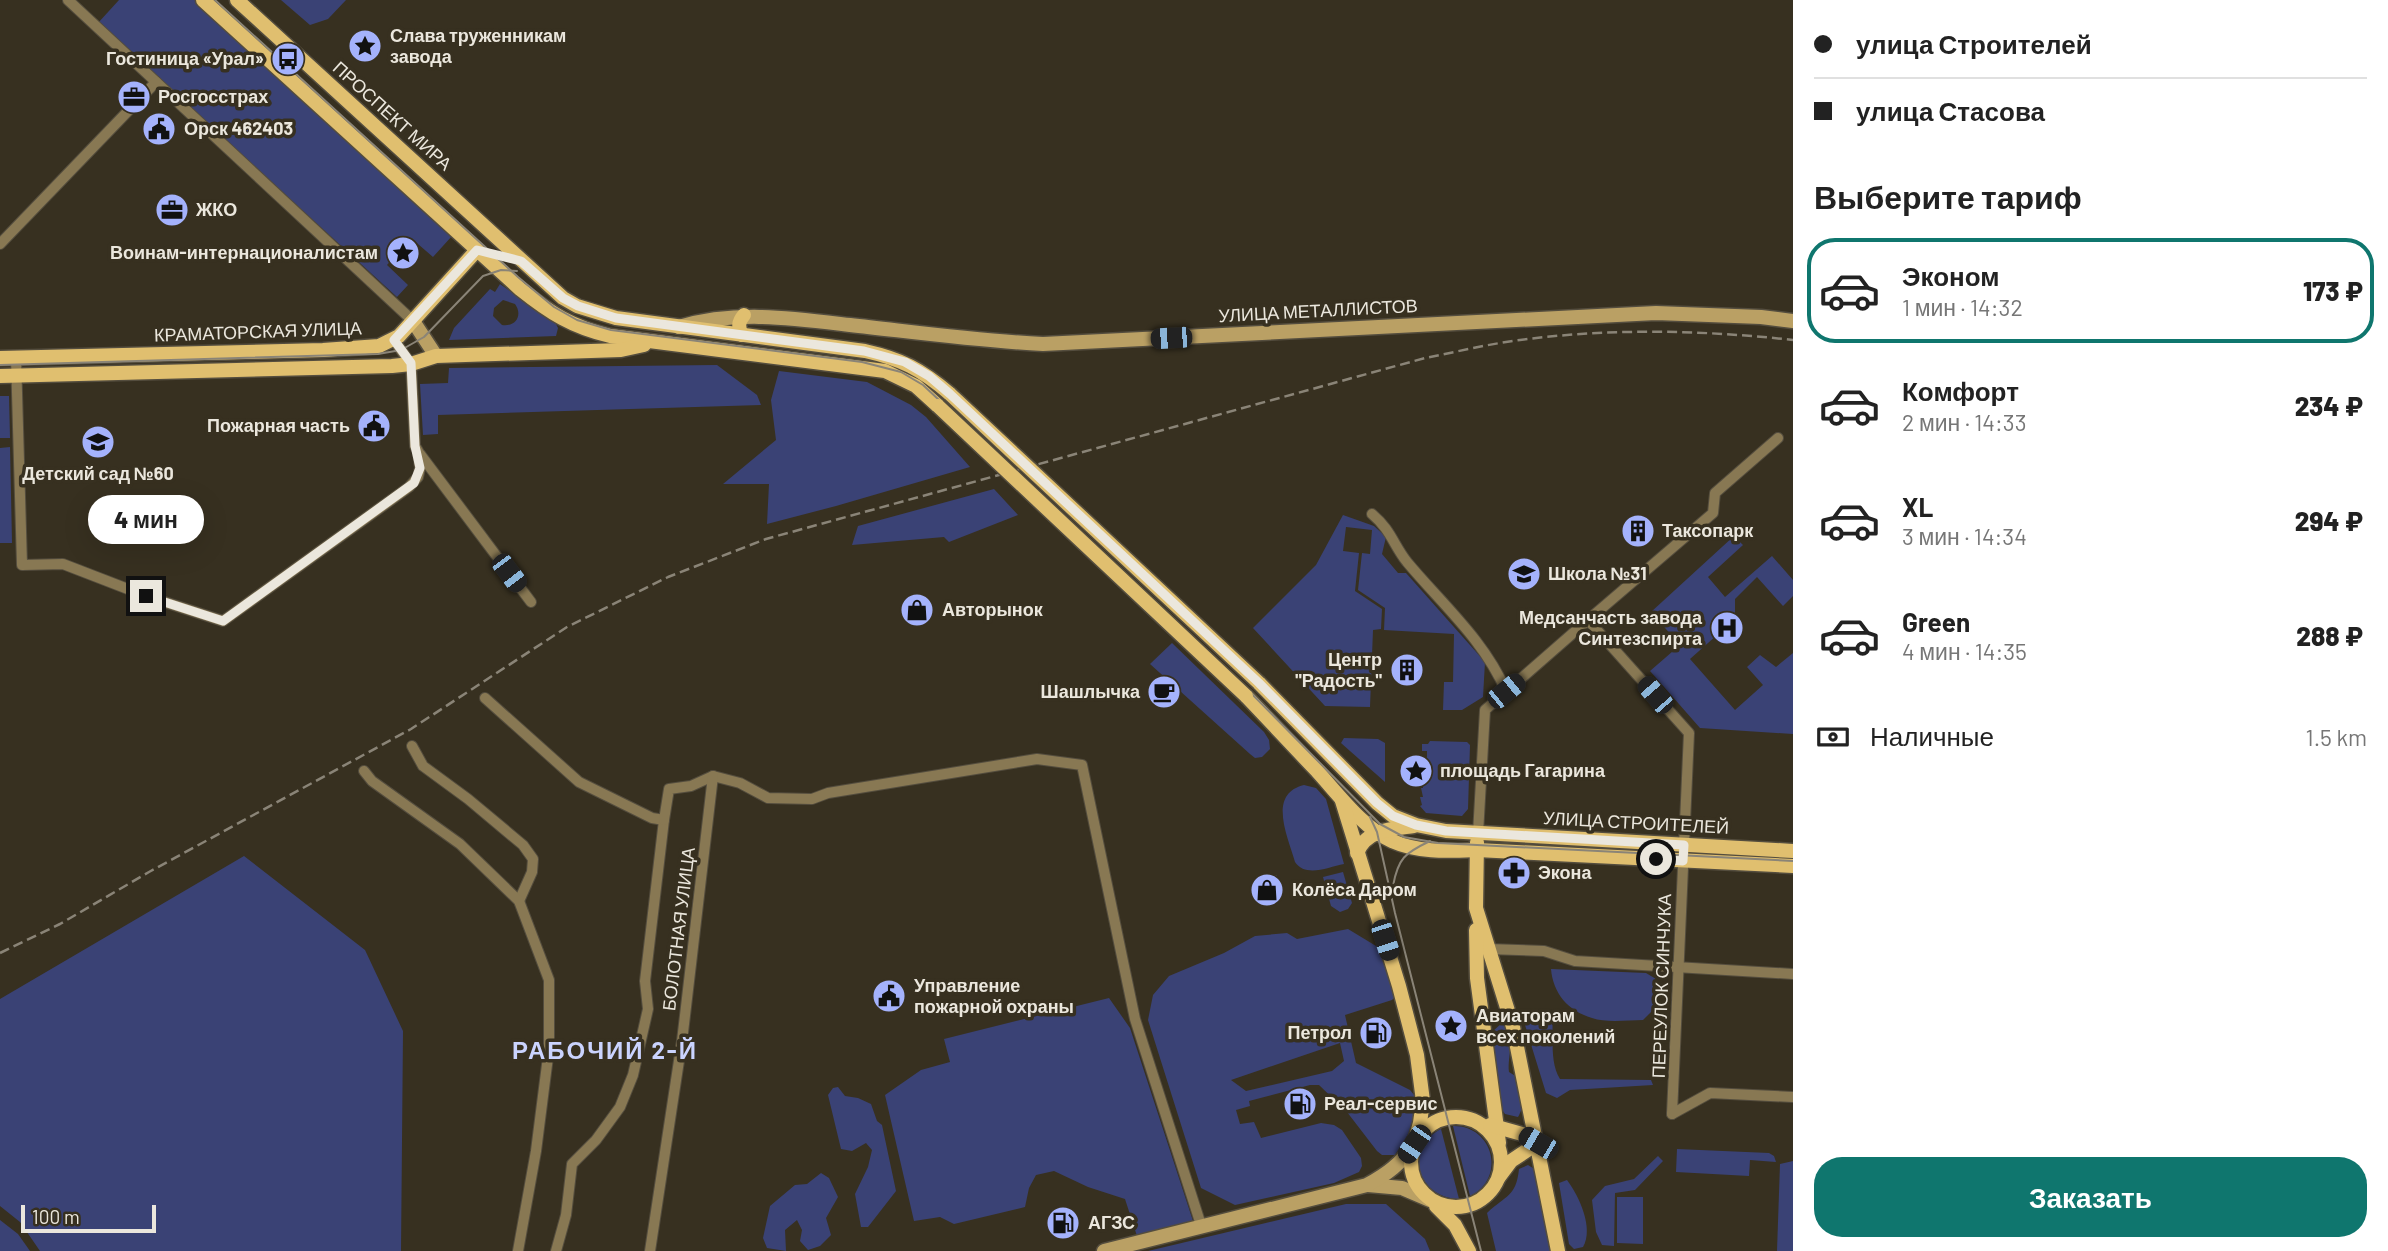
<!DOCTYPE html>
<html lang="ru">
<meta charset="utf-8">
<style>
body{margin:0;font-family:Barlow,sans-serif;background:#f6f6f6;color:#222;height:100vh;display:flex;flex-direction:column;font-size:26px;white-space:nowrap}
*{box-sizing:border-box;margin:0}
p{font-size:23px;color:#767676}
.icon{flex:none;width:38px;height:38px;fill:none;stroke:currentColor;stroke-width:2;stroke-linecap:round;stroke-linejoin:round}
.map{position:relative;flex:1;overflow:hidden}
.panel{display:flex;flex-direction:column;background:#fff;width:595px}
.panel>*{flex:none}
.banner{display:grid;align-content:center;height:154px;padding:0 21px;background:#fff}
.scale{position:absolute;left:21px;bottom:18px;width:135px;box-sizing:border-box;padding-left:7px;border:4px solid #ebe7dd;border-top:0;font-size:19px;line-height:24px;white-space:nowrap;color:#ebe7dd;-webkit-text-stroke:5px #373020;paint-order:stroke}
.end{position:absolute;width:32px;height:32px;margin:-16px;border:9px solid #ebe7dd;background:#111;box-shadow:0 0 0 4px #111}
.from{border-radius:50%}
.bubble{position:absolute;height:49px;border-radius:24px;background:#fff;box-shadow:0 7px 28px #0002;font-size:23px;font-weight:800;line-height:49px;text-align:center}
.car{position:absolute;width:21px;height:42px;margin:-21px -10px;border-radius:9px;box-shadow:0 0 5px 2px #0007;background:linear-gradient(#222 24%,#8ab4d8 0 40%,#222 0 76%,#8ab4d8 0 86%,#222 0)}
.banner b{display:flex;align-items:center;gap:24px;height:66px;font-size:26px}
.banner b+b{border-top:2px solid #e0e0e0}
.banner i{width:18px;height:18px;background:#222}
ul{padding:0;list-style:none}
li{display:flex;align-items:center;gap:21px;height:105px;margin:0 14px 10px;padding:0 7px;border:4px solid transparent;border-radius:28px}
li div{flex:1}
li b{display:block;font-size:26px}
li em{font-style:normal;font-weight:800}
li.current{border-color:#0f766e}
li>.icon{width:63px;height:63px;stroke-width:1.5}
h2{padding:0 21px;font-size:32px;line-height:84px}
.pay{display:flex;align-items:center;gap:18px;height:77px;padding:0 21px;font-size:26px}
.pay p{margin-inline-start:auto}
.primary-button{display:flex;gap:14px;margin-top:auto;padding:14px 21px}
.primary-button a{flex:1;height:80px;border-radius:28px;background:#0f766e;color:#fff;font-size:28px;font-weight:800;line-height:80px;text-align:center}
main{display:flex;flex:1;min-height:0}
.map>svg:first-child{display:block}
</style>
<main>
<div class="map">
<svg width="1793" height="1251" viewBox="0 0 1793 1251">
<rect width="100%" height="100%" fill="#373020"/>
<g fill="#3a4275" fill-rule="evenodd">
<polygon points="119,0 195,0 452,236 433,257 411,238 387,265 408,285 397,297 98,23"/>
<polygon points="281,0 346,0 328,19 310,25"/>
<path d="M500,284l55,38 3,6 -2,8 -107,4 5,-12 36,-39 5,3zM503,300l12,4c8,11 1,23 -13,21l-9,-9 1,-8z"/>
<polygon points="717,365 757,395 761,405 438,415 438,434 423,435 420,384 448,383 449,368"/>
<polygon points="779,371 867,382 911,405 926,417 970,467 836,506 767,524 769,484 723,484 776,440 771,400"/>
<polygon points="0,396 9,396 10,438 0,438"/>
<polygon points="10,447 12,543 0,543 0,448"/>
<polygon points="994,489 1018,515 949,542 944,537 852,545 858,526"/>
<polygon points="1343,515 1374,526 1386,537 1382,554 1398,573 1406,573 1485,662 1483,697 1462,710 1443,710 1444,682 1453,682 1454,634 1384,630 1385,608 1358,590 1362,553 1370,554 1372,530 1346,527 1343,551 1359,553 1355,591 1382,609 1381,629 1373,630 1370,707 1325,706 1253,628 1316,565"/>
<polygon points="1734,536 1743,545 1708,577 1725,597 1772,556 1793,580 1793,596 1783,606 1757,577 1735,599 1735,619 1690,659 1735,710 1763,685 1747,667 1760,655 1776,667 1793,653 1793,734 1700,728 1650,671 1680,645 1651,612"/>
<polygon points="1172,643 1264,732 1269,740 1270,749 1262,757 1255,758 1250,754 1150,664"/>
<polygon points="1344,738 1378,739 1385,743 1385,782 1341,743"/>
<polygon points="1430,741 1467,742 1470,745 1468,809 1462,816 1426,813 1420,806 1422,805 1420,797 1423,797 1421,788 1423,788 1421,775 1427,775 1427,751 1422,751 1422,744 1428,744"/>
<path d="M1304,785l12,3 10,11 18,65c-16,3 -38,14 -49,-2 -7,-25 -28,-68 9,-77z"/>
<polygon points="244,856 365,950 403,1031 401,1251 40,1251 20,1222 0,1206 0,999"/>
<polygon points="1343,872 1352,903 1348,909 1340,912 1331,906 1323,877"/>
<path d="M1348,929l33,20 16,46 -5,5 -47,15 11,48 54,27 9,11 -4,22 -20,32h-13l-5,-4 -30,-39 -28,-27h-9l-61,16 1,5 -14,4 4,14 14,-2 7,16 60,-15 13,2 8,5 19,28 1,8 -3,6 -25,11 -99,22 -34,-17 -53,-168 5,-25 16,-19 55,-23 31,-17 32,-3 10,6zM1340,1043l4,18 -12,10 -86,20 -15,-11z"/>
<path d="M1551,969l95,4 10,6 -2,30 -11,11c-15,0 -37,3 -51,-2 -24,-7 -39,-25 -41,-49z"/>
<polygon points="1109,998 1130,1028 1193,1221 1137,1236 1125,1199 1088,1187 1054,1171 1036,1175 1029,1188 1025,1207 954,1224 940,1217 914,1221 885,1095 921,1070 950,1062 944,1039"/>
<path d="M1535,1010l17,3c2,22 -3,48 8,66l91,1 2,5 -83,5 -13,8 -11,-5 -21,-68z"/>
<path d="M1503,1022c14,13 4,33 6,50l8,5c4,13 9,28 1,40l-13,-3 -5,-7 -12,-68 4,-7z"/>
<polygon points="838,1087 845,1096 858,1098 871,1104 877,1121 882,1125 896,1191 868,1227 861,1227 855,1194 868,1167 872,1150 866,1143 852,1151 841,1149 828,1095 833,1088"/>
<path d="M1453,1126c40,-1 54,52 17,70z"/>
<path d="M1441,1129l18,70c-42,-1 -56,-51 -18,-70z"/>
<polygon points="1677,1149 1769,1153 1774,1156 1776,1162 1750,1160 1749,1176 1676,1172"/>
<polygon points="1658,1156 1663,1161 1635,1190 1615,1193 1614,1246 1602,1245 1596,1232 1592,1200 1605,1186 1634,1179"/>
<polygon points="1793,1161 1793,1251 1777,1251 1780,1164"/>
<path d="M1528,1165l8,5 15,81h-55l-9,-38c19,-18 29,-16 32,-44z"/>
<polygon points="821,1173 829,1178 838,1197 826,1218 831,1235 820,1246 808,1250 800,1241 802,1230 797,1220 785,1230 786,1251 767,1248 763,1238 770,1206 795,1185 807,1184"/>
<path d="M1567,1180c12,16 27,48 16,67l-9,2 -5,-5 -10,-61z"/>
<polygon points="1617,1197 1643,1197 1643,1244 1617,1243"/>
<polygon points="1346,1204 1386,1204 1425,1239 1430,1251 1148,1251"/>
<polygon points="0,1220 18,1234 30,1251 0,1251"/>
</g>
<g fill="none" stroke-linecap="round" stroke-linejoin="round">
<defs>
<g id="street">
<polyline points="68,0 413,321"/>
<polyline points="0,244 156,82"/>
<polyline points="16,358 22,565 63,564 146,596 223,621 409,487 418,477 420,468 418,451 415,446 411,364 394,340"/>
<polyline points="420,454 531,602"/>
<path d="M1372,514c19,16 21,30 35,48 35,42 77,78 99,129"/>
<polyline points="485,698 579,782 652,818 664,820 645,981 648,1009 633,1075 620,1107 596,1140 572,1164 566,1215 556,1251"/>
<polyline points="412,746 423,766 468,799 523,845 533,859 532,872 519,901"/>
<polyline points="364,771 372,781 460,844 519,901 549,980 549,1049 536,1151 518,1251"/>
<polyline points="664,820 669,789 691,786 713,776 740,783 768,798 812,799 828,793 1037,759 1082,765 1135,1019 1201,1225"/>
<polyline points="1478,834 1485,710 1588,620"/>
<polyline points="1488,949 1544,951 1575,961 1793,974"/>
<polyline points="1672,1114 1689,733 1588,620 1713,513 1715,493 1778,438"/>
<polyline points="1672,1114 1710,1093 1793,1097"/>
<polyline points="650,1251 682,1041 713,776"/>
</g>
<g id="secondary">
<polyline points="413,321 436,356"/>
<path d="M679,327c57,-17 112,-9 171,-2 64,7 128,16 193,19l613,-31 105,4 32,4"/>
<polyline points="1368,1185 1402,1188 1430,1200"/>
<path d="M1104,1251l263,-66c20,-11 34,-21 47,-41"/>
</g>
<g id="primary">
<path d="M203,0l317,289c30,24 52,38 90,47l275,35 31,15 22,20"/>
<path d="M237,0l326,298 14,8 39,12 249,33c36,8 56,18 85,43"/>
<path d="M742,335c-4,-8 -4,-13 2,-20"/>
<polyline points="0,358 323,350 379,346 399,336 477,250"/>
<polyline points="0,376 392,366 411,364 436,356 621,350 644,345"/>
<polyline points="1259,683 1377,803 1393,816 1416,825 1446,831 1793,851"/>
<path d="M1246,696c24,25 47,50 71,75 21,23 46,57 75,70 27,12 57,10 85,9l316,16"/>
<polyline points="1342,801 1399,986 1417,1055 1423,1101 1420,1123 1414,1144"/>
<polyline points="1477,842 1476,908 1513,1027 1558,1251"/>
<path d="M1357,853c9,-24 35,-24 57,-27"/>
<polyline points="1476,930 1477,978 1499,1143"/>
<circle cx="1456" cy="1162" r="45"/>
<polyline points="1490,1125 1522,1134 1538,1143"/>
<polyline points="1499,1177 1511,1161 1538,1143"/>
<polyline points="1436,1206 1455,1225 1469,1251"/>
</g>
</defs>
<use href="#street" stroke="#544d3e" stroke-width="12"/>
<use href="#secondary" stroke="#544d3e" stroke-width="17"/>
<use href="#primary" stroke="#544d3e" stroke-width="17"/>
<use href="#street" stroke="#887853" stroke-width="10"/>
<use href="#secondary" stroke="#baa064" stroke-width="14"/>
<use href="#primary" stroke="#e0bf6f" stroke-width="14"/>
<g stroke="#8a8477" stroke-width="2">
<polyline points="215,0 518,277 554,307 577,320 611,330 862,362 901,372 923,385 1250,692 1380,824 1404,837 1438,843 1793,861"/>
<polyline points="0,365 378,354 401,350 424,337 483,276 501,270 517,271"/>
<polyline points="1370,817 1377,832 1395,913 1481,1251"/>
<path d="M1393,886c5,-28 12,-33 37,-45"/>
</g>
<path stroke="#8a8477" stroke-width="2.5" stroke-dasharray="10 5" stroke-linecap="butt" d="M0,953l60,-29 89,-52 262,-143 156,-102 101,-50 98,-38 659,-181c31,-6 63,-14 95,-18 91,-12 182,-10 273,0"/>
<defs>
<g id="primary-bridge">
<polyline points="950,394 1259,683"/>
<polyline points="938,406 1246,696"/>
</g>
</defs>
<use href="#primary-bridge" stroke="#544d3e" stroke-width="17" stroke-linecap="butt"/>
<use href="#primary-bridge" stroke="#e0bf6f" stroke-width="14"/>
</g>
<g fill="none" stroke-linecap="round" stroke-linejoin="round">
<polyline stroke="#ebe7dd" stroke-width="9" points="146,596 223,621 414,483 420,468 415,446 411,363 394,340 477,250 521,261 563,298 578,306 616,318 864,351 905,362 929,376 950,394 1259,683 1377,803 1393,816 1416,825 1446,831 1684,845 1683,861 1656,859"/>
</g>
<defs>
<symbol id="sight-disc" viewBox="-11 -11 22 22"><circle r="9.5" fill="#a4b2fc" stroke="#373020"/><path d="M0-6L1.8-2.2L6-1.7L2.9 1.2L3.7 5.4L0 3.3L-3.7 5.4L-2.9 1.2L-6-1.7L-1.8-2.2Z" fill="#111"/></symbol>
<symbol id="bus-disc" viewBox="-11 -11 22 22"><circle r="9.5" fill="#a4b2fc" stroke="#373020"/><path d="M-5-6H5V4H4V6H2V4H-2V6H-4V4H-5ZM-3.5-4V0h7V-4ZM-3.5 1.2v1.5H-2V1.2ZM2 1.2v1.5H3.5V1.2Z" fill="#111"/></symbol>
<symbol id="office-disc" viewBox="-11 -11 22 22"><circle r="9.5" fill="#a4b2fc" stroke="#373020"/><path d="M-6-3h4V-5.5h4V-3h4V5H-6ZM-1-4.5V-3h2v-1.5ZM-6 0V1H6V0Z" fill="#111"/></symbol>
<symbol id="civic-disc" viewBox="-11 -11 22 22"><circle r="9.5" fill="#a4b2fc" stroke="#373020"/><path d="M-.6-6.5H3V-4.5H.6V-3L4-1V1h2V6H-6V1h2V-1L-.6-3ZM-1.2 2.5V6h2.4V2.5Z" fill="#111"/></symbol>
<symbol id="school-disc" viewBox="-11 -11 22 22"><circle r="9.5" fill="#a4b2fc" stroke="#373020"/><path d="M0-5L7-2L0 1L-7-2ZM-4 1L0 2.5L4 1V4Q0 6-4 4Z" fill="#111"/></symbol>
<symbol id="building-disc" viewBox="-11 -11 22 22"><circle r="9.5" fill="#a4b2fc" stroke="#373020"/><path d="M-4-6H4V6H1V3H-1V6H-4ZM-2.5-4.3h1.7v1.8h-1.7ZM.8-4.3h1.7v1.8H.8ZM-2.5-1h1.7V.8h-1.7ZM.8-1h1.7V.8H.8Z" fill="#111"/></symbol>
<symbol id="shop-disc" viewBox="-11 -11 22 22"><circle r="9.5" fill="#a4b2fc" stroke="#373020"/><path d="M-5-2.5h2.3a2.7 3.5 0 0 1 5.4 0H5L5.5 6h-11ZM-1.5-2.5h3a1.5 2.3 0 0 0-3 0Z" fill="#111"/></symbol>
<symbol id="hospital-disc" viewBox="-11 -11 22 22"><circle r="9.5" fill="#a4b2fc" stroke="#373020"/><path d="M-5-5h3v3.5h4V-5h3V5h-3V1.5h-4V5h-3Z" fill="#111"/></symbol>
<symbol id="cafe-disc" viewBox="-11 -11 22 22"><circle r="9.5" fill="#a4b2fc" stroke="#373020"/><path d="M-5.5-4.5H6V0H3Q3 3.5 0 3.5H-2.5Q-5.5 3.5-5.5 0ZM3-3.2v2h1.7v-2ZM-6 4.5H4V6H-6Z" fill="#111"/></symbol>
<symbol id="pharmacy-disc" viewBox="-11 -11 22 22"><circle r="9.5" fill="#a4b2fc" stroke="#373020"/><path d="M-2-6h4v4h4v4h-4v4h-4v-4h-4v-4h4Z" fill="#111"/></symbol>
<symbol id="fuel-disc" viewBox="-11 -11 22 22"><circle r="9.5" fill="#a4b2fc" stroke="#373020"/><path d="M-5.5-6h7V0h2V4h1.3V-2.5L3-4.5l.8-.8L6-3V5H2.5V1h-1V6h-7ZM-4.2-4.7v3.2H.2V-4.7Z" fill="#111"/></symbol>
</defs>
<g fill-rule="evenodd">
<use href="#sight-disc" x="346" y="27" width="38" height="38"/>
<use href="#bus-disc" x="269" y="40" width="38" height="38"/>
<use href="#office-disc" x="115" y="78" width="38" height="38"/>
<use href="#civic-disc" x="140" y="110" width="38" height="38"/>
<use href="#office-disc" x="153" y="191" width="38" height="38"/>
<use href="#sight-disc" x="384" y="234" width="38" height="38"/>
<use href="#civic-disc" x="355" y="407" width="38" height="38"/>
<use href="#school-disc" x="79" y="423" width="38" height="38"/>
<use href="#building-disc" x="1619" y="512" width="38" height="38"/>
<use href="#school-disc" x="1505" y="555" width="38" height="38"/>
<use href="#shop-disc" x="898" y="591" width="38" height="38"/>
<use href="#hospital-disc" x="1708" y="609" width="38" height="38"/>
<use href="#building-disc" x="1388" y="651" width="38" height="38"/>
<use href="#cafe-disc" x="1145" y="673" width="38" height="38"/>
<use href="#sight-disc" x="1397" y="752" width="38" height="38"/>
<use href="#pharmacy-disc" x="1495" y="854" width="38" height="38"/>
<use href="#shop-disc" x="1248" y="871" width="38" height="38"/>
<use href="#civic-disc" x="870" y="977" width="38" height="38"/>
<use href="#sight-disc" x="1432" y="1007" width="38" height="38"/>
<use href="#fuel-disc" x="1357" y="1014" width="38" height="38"/>
<use href="#fuel-disc" x="1281" y="1085" width="38" height="38"/>
<use href="#fuel-disc" x="1044" y="1204" width="38" height="38"/>
</g>
<g text-anchor="middle" stroke-width="7" stroke-linejoin="round" paint-order="stroke">
<g font-size="18" font-weight="bold" fill="#ebe7dd" stroke="#373020" text-anchor="start">
<text x="390" y="42">Слава труженникам<tspan x="390" dy="21">завода</tspan></text>
<text x="264" y="65" text-anchor="end">Гостиница «Урал»</text>
<text x="158" y="103">Росгосстрах</text>
<text x="184" y="135">Орск 462403</text>
<text x="196" y="216">ЖКО</text>
<text x="378" y="259" text-anchor="end">Воинам-интернационалистам</text>
<text x="350" y="432" text-anchor="end">Пожарная часть</text>
<text x="98" y="480" text-anchor="middle">Детский сад №60</text>
<text x="1662" y="537">Таксопарк</text>
<text x="1548" y="580">Школа №31</text>
<text x="942" y="616">Авторынок</text>
<text x="1702" y="624" text-anchor="end">Медсанчасть завода<tspan x="1702" dy="21">Синтезспирта</tspan></text>
<text x="1382" y="666" text-anchor="end">Центр<tspan x="1382" dy="21">"Радость"</tspan></text>
<text x="1140" y="698" text-anchor="end">Шашлычка</text>
<text x="1440" y="777">площадь Гагарина</text>
<text x="1538" y="879">Экона</text>
<text x="1292" y="896">Колёса Даром</text>
<text x="914" y="992">Управление<tspan x="914" dy="21">пожарной охраны</tspan></text>
<text x="1476" y="1022">Авиаторам<tspan x="1476" dy="21">всех поколений</tspan></text>
<text x="1352" y="1039" text-anchor="end">Петрол</text>
<text x="1324" y="1110">Реал-сервис</text>
<text x="1088" y="1229">АГЗС</text>
</g>
<g font-size="18" fill="#ebe7dd" stroke="#373020">
<text transform="translate(392 116) rotate(42)" y="6">ПРОСПЕКТ МИРА</text>
<text transform="translate(1318 311) rotate(-3)" y="6">УЛИЦА МЕТАЛЛИСТОВ</text>
<text transform="translate(258 332) rotate(-2)" y="6">КРАМАТОРСКАЯ УЛИЦА</text>
<text transform="translate(1636 823) rotate(3)" y="6">УЛИЦА СТРОИТЕЛЕЙ</text>
<text transform="translate(679 929) rotate(-83)" y="6">БОЛОТНАЯ УЛИЦА</text>
<text transform="translate(1662 986) rotate(-88)" y="6">ПЕРЕУЛОК СИНЧУКА</text>
</g>
<g font-size="24" font-weight="bold" letter-spacing="2" fill="#cad3fe" stroke="#373020">
<text x="605" y="1059">РАБОЧИЙ 2‑Й</text>
</g>
</g>
</svg>
<div class="scale">100 m</div>
<i class="end from" style="left:1656px;top:859px"></i>
<i class="end" style="left:146px;top:596px"></i>
<div class="bubble" style="left:88px;top:495px;width:116px">4 мин</div>
<i class="car" style="left:1171px;top:338px;rotate:267deg"></i>
<i class="car" style="left:509px;top:573px;rotate:143deg"></i>
<i class="car" style="left:1506px;top:691px;rotate:51deg"></i>
<i class="car" style="left:1655px;top:695px;rotate:319deg"></i>
<i class="car" style="left:1385px;top:940px;rotate:162deg"></i>
<i class="car" style="left:1538px;top:1143px;rotate:300deg"></i>
<i class="car" style="left:1414px;top:1144px;rotate:214deg"></i>
</div>
<section class="panel">
<div class="banner">
<b><i class="from"></i>улица Строителей</b>
<b><i></i>улица Стасова</b>
</div>
<h2>Выберите тариф</h2>
<ul>
<li class="current"><svg class="icon" aria-label="car" viewBox="0 0 24 24"><path d="M5 17H2v-5l4-1 3-4h7l3 4 3 1v5h-3M9 17h6M6 11h13"/><circle cx="7" cy="17" r="2"/><circle cx="17" cy="17" r="2"/></svg><div><b>Эконом</b><p>1 мин · 14:32</p></div><em>173 ₽</em></li>
<li><svg class="icon" aria-label="car" viewBox="0 0 24 24"><path d="M5 17H2v-5l4-1 3-4h7l3 4 3 1v5h-3M9 17h6M6 11h13"/><circle cx="7" cy="17" r="2"/><circle cx="17" cy="17" r="2"/></svg><div><b>Комфорт</b><p>2 мин · 14:33</p></div><em>234 ₽</em></li>
<li><svg class="icon" aria-label="car" viewBox="0 0 24 24"><path d="M5 17H2v-5l4-1 3-4h7l3 4 3 1v5h-3M9 17h6M6 11h13"/><circle cx="7" cy="17" r="2"/><circle cx="17" cy="17" r="2"/></svg><div><b>XL</b><p>3 мин · 14:34</p></div><em>294 ₽</em></li>
<li><svg class="icon" aria-label="car" viewBox="0 0 24 24"><path d="M5 17H2v-5l4-1 3-4h7l3 4 3 1v5h-3M9 17h6M6 11h13"/><circle cx="7" cy="17" r="2"/><circle cx="17" cy="17" r="2"/></svg><div><b>Green</b><p>4 мин · 14:35</p></div><em>288 ₽</em></li>
</ul>
<div class="pay"><svg class="icon" aria-label="cash" viewBox="0 0 24 24"><path d="M3 7h18v10H3z"/><circle cx="12" cy="12" r="2"/></svg>Наличные<p>1.5 km</p></div>
<div class="primary-button"><a>Заказать</a></div>
</section>
</main>
